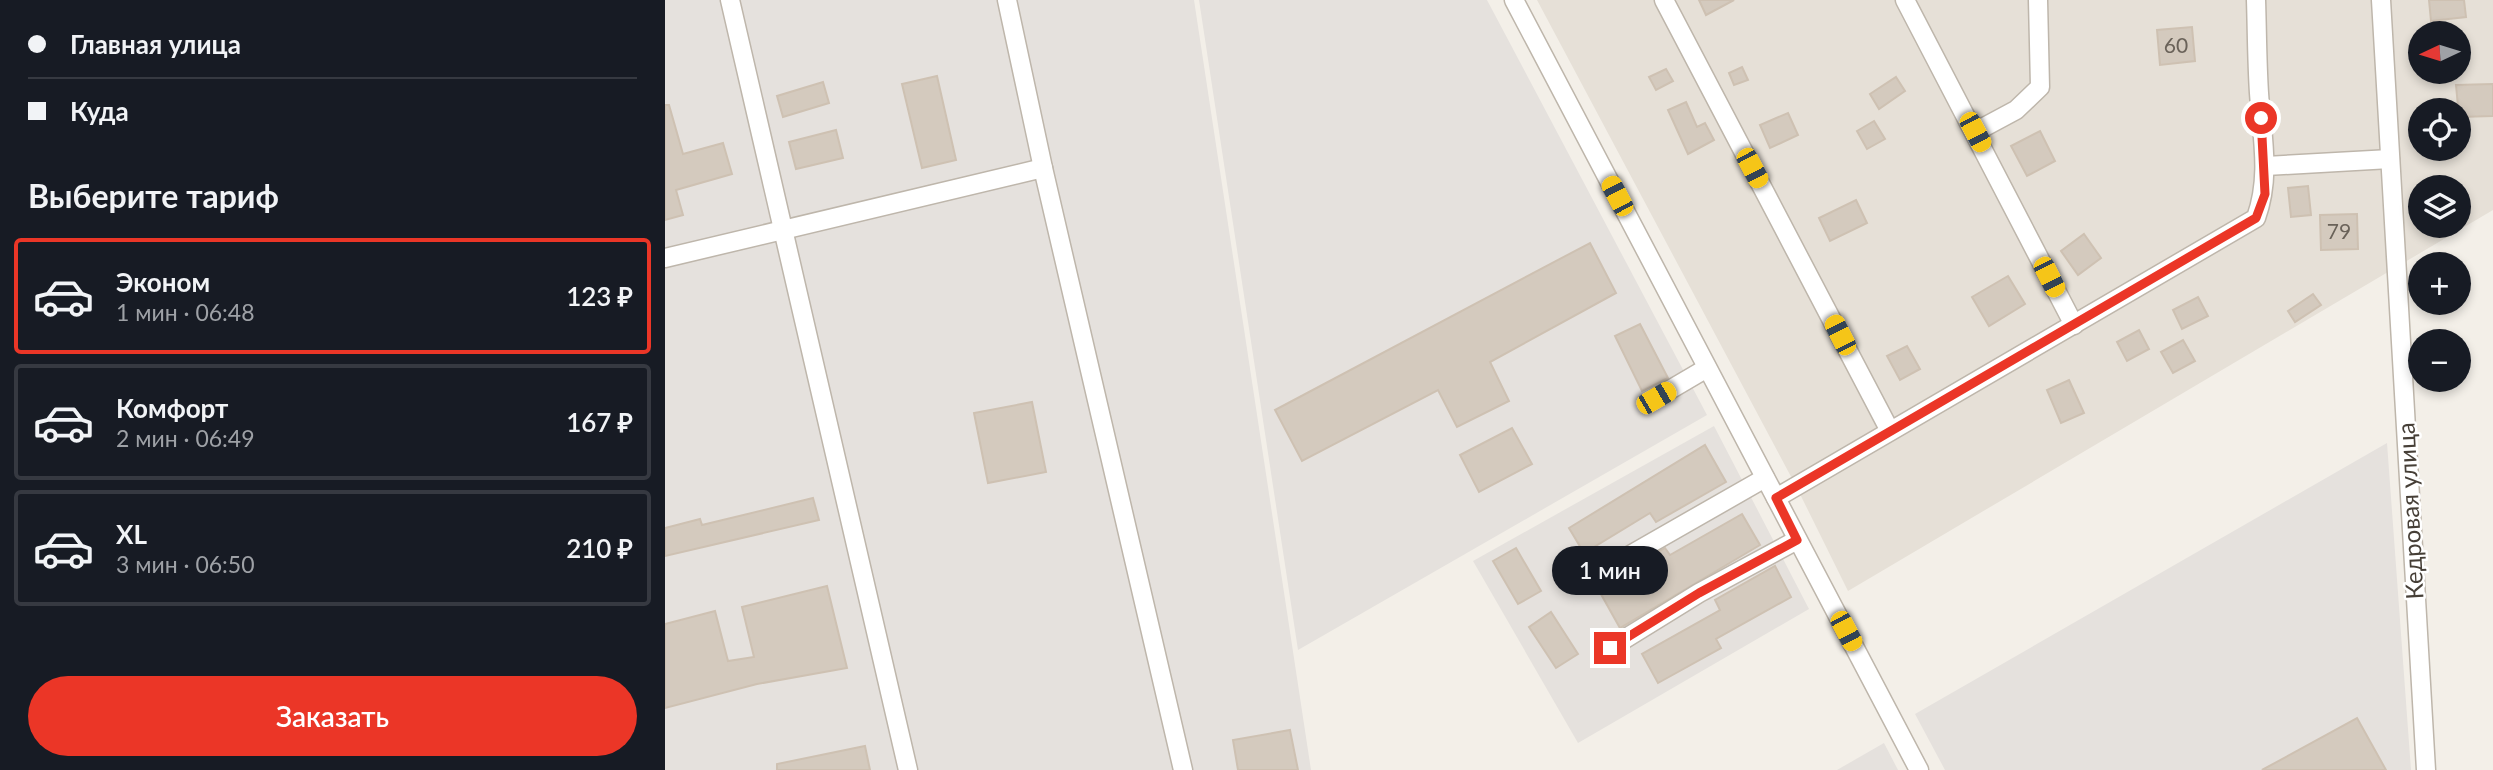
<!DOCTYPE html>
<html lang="ru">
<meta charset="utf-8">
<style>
body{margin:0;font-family:Lato,sans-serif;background:#20242c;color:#f1f3f6;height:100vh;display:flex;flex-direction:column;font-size:26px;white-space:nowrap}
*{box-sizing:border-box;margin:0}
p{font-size:23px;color:#9ea1a6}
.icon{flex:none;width:38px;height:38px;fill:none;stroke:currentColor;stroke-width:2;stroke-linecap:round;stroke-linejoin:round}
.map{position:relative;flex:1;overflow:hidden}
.side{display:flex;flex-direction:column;background:#171b24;width:665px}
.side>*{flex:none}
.top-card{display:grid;align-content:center;height:154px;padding:0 28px;background:#171b24}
.needle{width:46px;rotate:266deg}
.buttons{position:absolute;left:1743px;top:21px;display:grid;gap:14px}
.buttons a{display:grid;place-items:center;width:63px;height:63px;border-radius:50%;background:#171b24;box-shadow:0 4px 10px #0003;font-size:35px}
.end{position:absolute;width:32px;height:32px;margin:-16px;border:9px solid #eb3627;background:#fff;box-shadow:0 0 0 4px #fff}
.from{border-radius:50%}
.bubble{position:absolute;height:49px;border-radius:24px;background:#171b24;box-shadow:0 4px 10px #0003;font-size:23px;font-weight:600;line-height:49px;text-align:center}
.car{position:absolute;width:21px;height:42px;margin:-21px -10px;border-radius:9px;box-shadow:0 0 5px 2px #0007;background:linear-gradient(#f5c518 24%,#345 0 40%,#f5c518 0 76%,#345 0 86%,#f5c518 0)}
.top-card b{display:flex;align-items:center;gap:24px;height:66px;font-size:26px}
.top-card b+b{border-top:2px solid #363941}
.top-card i{width:18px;height:18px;background:#f1f3f6}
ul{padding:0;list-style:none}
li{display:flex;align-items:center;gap:21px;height:116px;margin:0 14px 10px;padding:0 14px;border:4px solid #363941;border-radius:7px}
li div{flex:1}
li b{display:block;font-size:26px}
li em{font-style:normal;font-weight:600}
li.active{border-color:#eb3627}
li>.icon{width:63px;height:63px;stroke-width:1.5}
h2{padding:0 28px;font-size:32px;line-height:84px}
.action{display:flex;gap:14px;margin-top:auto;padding:14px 28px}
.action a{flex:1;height:80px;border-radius:42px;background:#eb3627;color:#fff;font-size:28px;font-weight:600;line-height:80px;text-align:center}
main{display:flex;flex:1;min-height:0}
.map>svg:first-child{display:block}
</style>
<main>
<section class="side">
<div class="top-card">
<b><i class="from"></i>Главная улица</b>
<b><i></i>Куда</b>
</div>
<h2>Выберите тариф</h2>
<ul>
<li class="active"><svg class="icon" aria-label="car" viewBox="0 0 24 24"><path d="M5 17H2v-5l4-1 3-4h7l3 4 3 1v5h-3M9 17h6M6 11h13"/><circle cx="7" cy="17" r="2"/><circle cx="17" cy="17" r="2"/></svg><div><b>Эконом</b><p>1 мин · 06:48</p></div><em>123 ₽</em></li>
<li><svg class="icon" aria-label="car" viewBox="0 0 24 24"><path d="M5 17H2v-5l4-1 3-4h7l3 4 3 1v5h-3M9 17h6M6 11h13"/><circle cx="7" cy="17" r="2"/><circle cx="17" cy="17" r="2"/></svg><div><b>Комфорт</b><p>2 мин · 06:49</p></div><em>167 ₽</em></li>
<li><svg class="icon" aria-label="car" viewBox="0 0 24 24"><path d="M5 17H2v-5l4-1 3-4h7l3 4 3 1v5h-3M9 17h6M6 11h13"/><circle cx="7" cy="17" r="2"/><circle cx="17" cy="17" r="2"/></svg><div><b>XL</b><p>3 мин · 06:50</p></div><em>210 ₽</em></li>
</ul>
<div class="action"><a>Заказать</a></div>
</section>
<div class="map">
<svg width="1828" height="770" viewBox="0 0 1828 770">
<rect width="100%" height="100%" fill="#f3efe8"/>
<path fill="#e6e0d7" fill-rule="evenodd" d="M872,0h956v210l-645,381 -52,-105zM1755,33h39v39h-39zM1755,110h39v39h-39zM1755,187h39v39h-39z"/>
<g fill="#e5e1dd">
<polygon points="0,0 529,0 646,770 0,770"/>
<polygon points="534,0 822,0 1042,415 633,650"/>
<polygon points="1049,426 1144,609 913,743 808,561"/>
<polygon points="1722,443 1746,770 1280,770 1250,714"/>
<polygon points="1219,743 1233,770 1172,770"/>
</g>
<g fill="#d4cabe" stroke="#cec1b2" stroke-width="2">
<polygon points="1034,0 1069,0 1041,15"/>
<polygon points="1764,0 1799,0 1801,17 1766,21"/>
<polygon points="1527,27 1530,61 1495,65 1492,30"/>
<polygon points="1077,67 1083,80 1069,85 1064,73"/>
<polygon points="1001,69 1008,81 991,90 984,77"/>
<polygon points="272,76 291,160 257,168 237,84"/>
<polygon points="1231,77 1240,91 1214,109 1205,94"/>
<polygon points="158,82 164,103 118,117 112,96"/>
<polygon points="1828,84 1828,116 1794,117 1791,85"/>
<polygon points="1021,102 1032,127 1040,123 1049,140 1023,154 1003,110"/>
<polygon points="0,105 4,105 18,154 58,143 67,174 11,190 18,215 0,220"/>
<polygon points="1123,113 1133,135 1105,148 1095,125"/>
<polygon points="1209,121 1220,139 1202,149 1192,131"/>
<polygon points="171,130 178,158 131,169 124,142"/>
<polygon points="1375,131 1390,161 1362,176 1346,146"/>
<polygon points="1643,186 1646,215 1626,217 1623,188"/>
<polygon points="1191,200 1202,223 1165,241 1154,218"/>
<polygon points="1692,214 1693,249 1656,250 1655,215"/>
<polygon points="1419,234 1436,258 1413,275 1396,251"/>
<polygon points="925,243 951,293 825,362 844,401 792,427 773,390 637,461 610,410"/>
<polygon points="1343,276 1360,304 1324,326 1307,297"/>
<polygon points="1648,294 1656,305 1630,322 1623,311"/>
<polygon points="1533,297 1543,316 1517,329 1508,310"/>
<polygon points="975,324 1003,378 977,391 950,336"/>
<polygon points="1474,330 1484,349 1462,361 1452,342"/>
<polygon points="1518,340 1530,361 1508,373 1496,352"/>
<polygon points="1242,346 1255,369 1235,380 1222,356"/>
<polygon points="1404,380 1419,413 1396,423 1382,390"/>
<polygon points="367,402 381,472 323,483 309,413"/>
<polygon points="847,428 867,464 814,492 795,455"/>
<polygon points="1040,445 1061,482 991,522 985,513 919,553 904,528"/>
<polygon points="148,498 154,520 0,556 0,528 35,519 37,525"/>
<polygon points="1077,514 1095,545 955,628 932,587 1000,548 1005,555"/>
<polygon points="851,548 876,591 853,604 828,561"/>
<polygon points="1110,566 1126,597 1051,639 1056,648 993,683 977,654 1055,610 1050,600"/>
<polygon points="162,586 182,668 92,684 0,708 0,624 50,611 63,661 89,657 77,607"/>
<polygon points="886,612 913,654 891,668 864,627"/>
<polygon points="1692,718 1721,770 1597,770"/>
<polygon points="625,730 633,770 573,770 568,740"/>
<polygon points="200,746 205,770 112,770 112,764"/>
</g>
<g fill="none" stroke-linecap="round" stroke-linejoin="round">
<defs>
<g id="minor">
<polyline points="65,0 243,770"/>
<polyline points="342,0 378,168 518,770"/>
<polyline points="849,0 1254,770"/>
<polyline points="999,0 1225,431"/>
<polyline points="1240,0 1409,325"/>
<polyline points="1716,0 1761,770"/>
<polyline points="1310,132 1351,110 1375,87 1373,0"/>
<polyline points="1601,166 1725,159"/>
<polyline points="0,258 378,168"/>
<polyline points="991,398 1042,368"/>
<path d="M1111,498l480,-280c15,-42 6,-81 3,-125 -2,-31 -2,-62 -3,-93"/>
<polyline points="925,578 1100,478"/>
<polyline points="945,648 1034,593 1132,540"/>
</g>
</defs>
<use href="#minor" stroke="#beb6ab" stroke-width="21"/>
<use href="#minor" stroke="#fff" stroke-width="18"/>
</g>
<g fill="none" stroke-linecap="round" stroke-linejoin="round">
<polyline stroke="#eb3627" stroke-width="9" points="945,648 1034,593 1132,540 1111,498 1591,218 1600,194 1596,118"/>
</g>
<g text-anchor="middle" stroke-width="5" stroke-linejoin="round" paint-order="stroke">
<g font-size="21" fill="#6a6259">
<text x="1511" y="53">60</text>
<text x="1674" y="239">79</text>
</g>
<g font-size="24" fill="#463f37" stroke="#fff">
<text transform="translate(1746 511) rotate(-93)" y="8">Кедровая улица</text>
</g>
</g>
</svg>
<div class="buttons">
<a><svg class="needle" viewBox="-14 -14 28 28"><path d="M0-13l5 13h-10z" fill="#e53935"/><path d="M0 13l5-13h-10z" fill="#9ea1a6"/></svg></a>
<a><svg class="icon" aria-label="locate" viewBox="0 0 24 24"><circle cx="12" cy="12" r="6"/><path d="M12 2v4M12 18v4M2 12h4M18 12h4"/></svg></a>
<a><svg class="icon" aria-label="layers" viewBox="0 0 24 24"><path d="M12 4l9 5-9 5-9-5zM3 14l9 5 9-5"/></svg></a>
<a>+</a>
<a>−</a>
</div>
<i class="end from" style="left:1596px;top:118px"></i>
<i class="end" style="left:945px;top:648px"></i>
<div class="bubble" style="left:887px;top:546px;width:116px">1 мин</div>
<i class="car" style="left:1310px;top:132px;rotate:152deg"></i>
<i class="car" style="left:1087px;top:168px;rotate:152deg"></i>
<i class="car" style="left:952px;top:196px;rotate:332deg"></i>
<i class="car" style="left:1384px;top:277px;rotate:153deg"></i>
<i class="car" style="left:1175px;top:335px;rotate:333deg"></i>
<i class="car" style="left:991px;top:398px;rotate:60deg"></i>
<i class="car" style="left:1181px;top:631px;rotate:152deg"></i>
</div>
</main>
